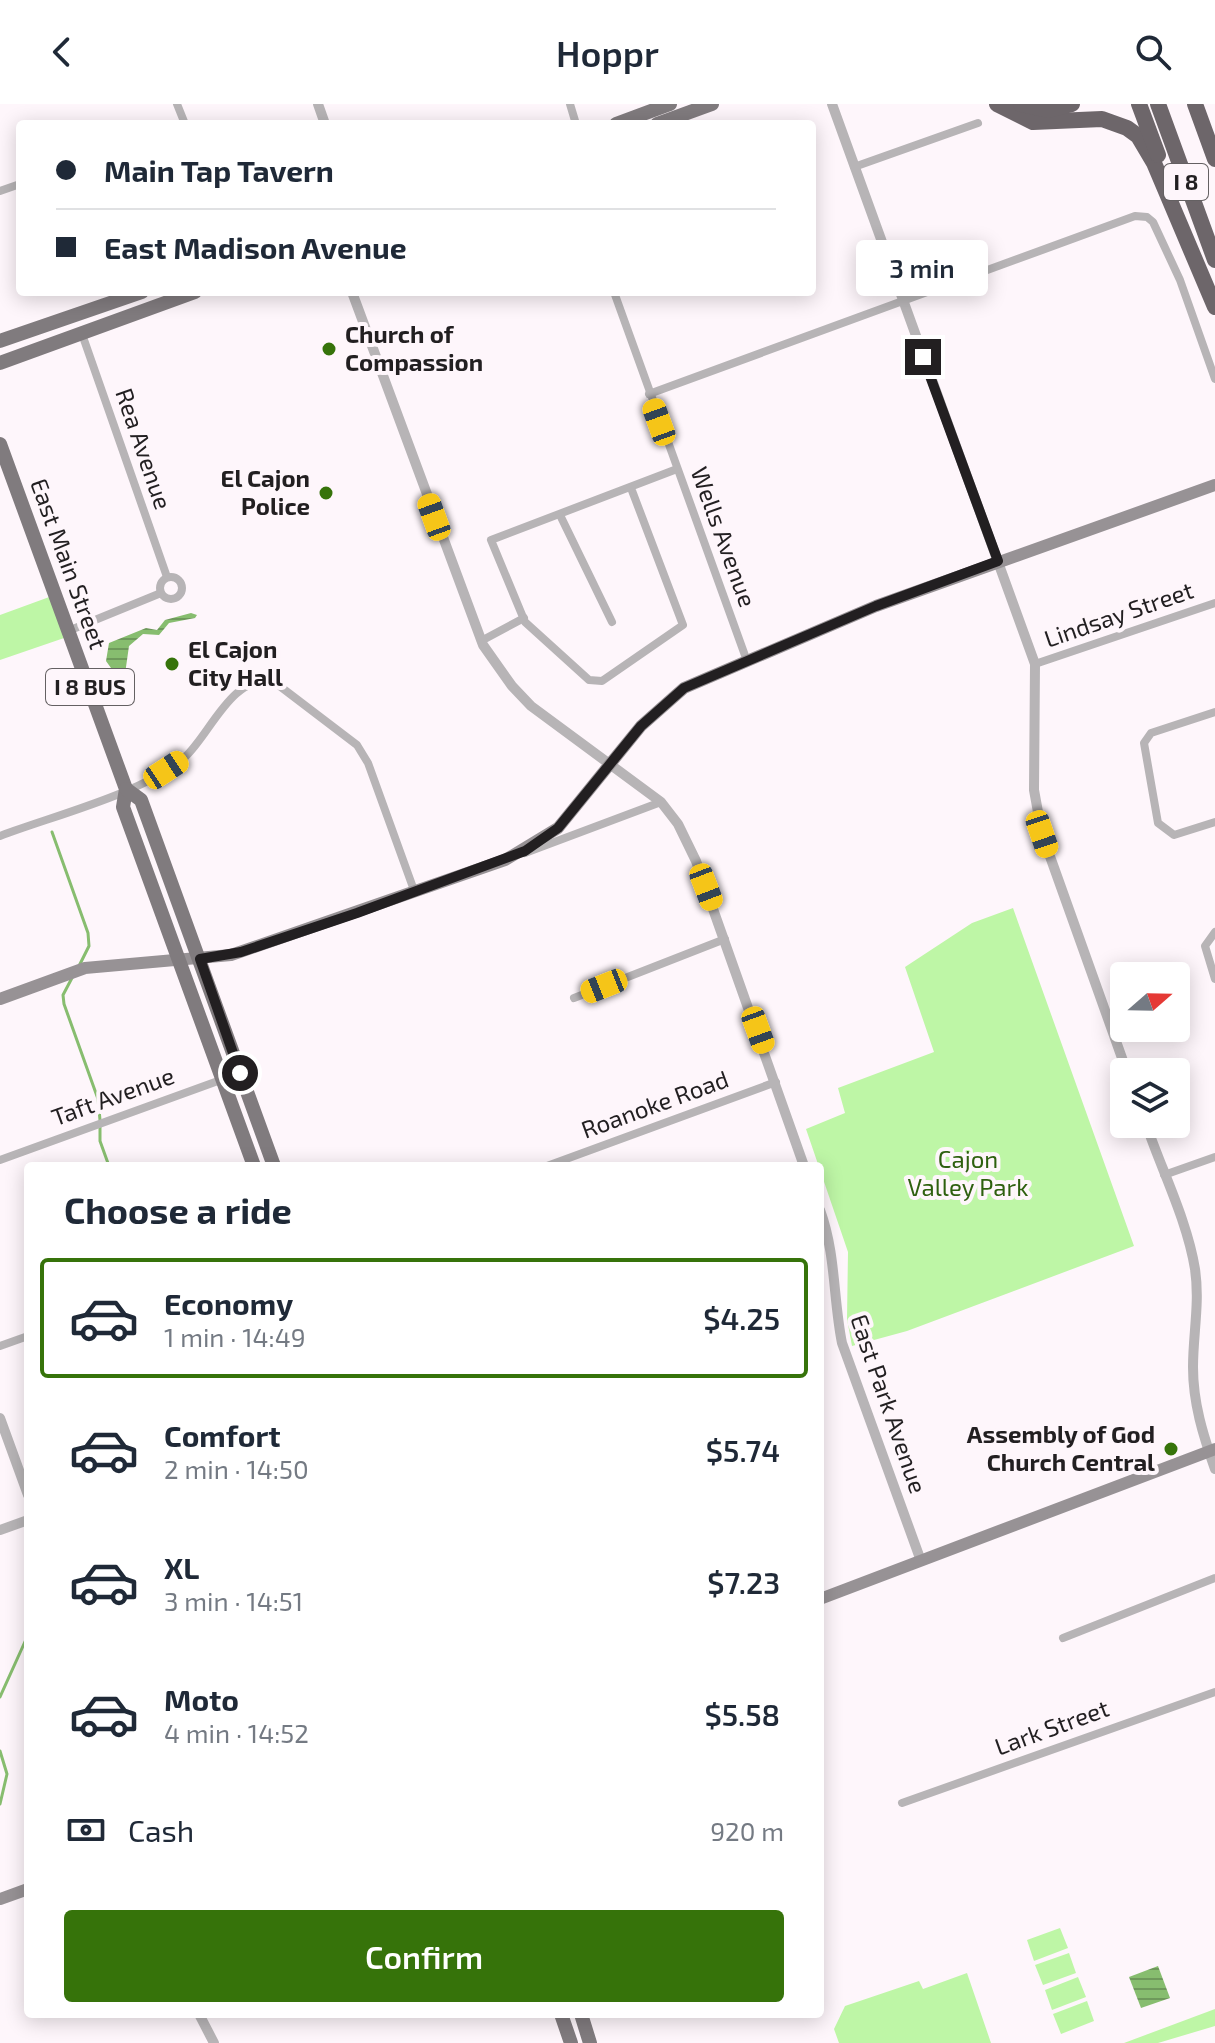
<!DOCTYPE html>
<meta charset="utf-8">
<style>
body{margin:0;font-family:"Exo 2",sans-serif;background:#f6f6f7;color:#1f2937;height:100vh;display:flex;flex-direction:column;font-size:30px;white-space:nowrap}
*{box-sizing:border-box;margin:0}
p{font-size:26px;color:#747a83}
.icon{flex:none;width:44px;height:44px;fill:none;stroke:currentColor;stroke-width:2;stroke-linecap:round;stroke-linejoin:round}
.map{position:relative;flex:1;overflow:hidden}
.details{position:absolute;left:24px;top:1058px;width:800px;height:856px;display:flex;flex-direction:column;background:#fff;border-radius:8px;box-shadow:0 4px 20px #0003}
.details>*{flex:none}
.top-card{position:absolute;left:16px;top:16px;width:800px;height:176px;border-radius:8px;box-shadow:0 4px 20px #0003;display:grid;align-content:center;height:176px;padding:0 40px;background:#fff}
.needle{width:52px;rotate:70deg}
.controls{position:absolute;left:1110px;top:858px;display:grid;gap:16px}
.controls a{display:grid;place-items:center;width:80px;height:80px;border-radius:8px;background:#fff;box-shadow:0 4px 20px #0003;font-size:40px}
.end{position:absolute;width:36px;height:36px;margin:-18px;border:10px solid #221f21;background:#fff;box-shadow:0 0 0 4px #fff}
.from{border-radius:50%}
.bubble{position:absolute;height:56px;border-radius:8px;background:#fff;box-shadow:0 4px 20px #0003;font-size:26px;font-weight:600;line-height:56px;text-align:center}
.car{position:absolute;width:24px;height:48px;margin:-24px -12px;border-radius:10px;box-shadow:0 0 6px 2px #0007;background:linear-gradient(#f5c518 24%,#345 0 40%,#f5c518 0 76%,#345 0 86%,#f5c518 0)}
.top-card b{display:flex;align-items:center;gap:28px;height:76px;font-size:30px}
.top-card b+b{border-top:2px solid #e0e1e3}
.top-card i{width:20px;height:20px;background:#1f2937}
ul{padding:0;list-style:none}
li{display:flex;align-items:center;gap:24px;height:120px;margin:0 16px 12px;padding:0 24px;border:4px solid transparent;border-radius:8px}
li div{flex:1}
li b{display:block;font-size:30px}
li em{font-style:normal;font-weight:600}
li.current{border-color:#36730a}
li>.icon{width:72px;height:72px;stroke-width:1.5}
h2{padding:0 40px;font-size:36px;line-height:96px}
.pay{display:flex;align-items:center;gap:20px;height:88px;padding:0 40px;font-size:30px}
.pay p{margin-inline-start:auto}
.cta{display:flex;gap:16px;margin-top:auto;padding:16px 40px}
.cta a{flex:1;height:92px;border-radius:8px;background:#36730a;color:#fff;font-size:32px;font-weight:600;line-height:92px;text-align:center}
header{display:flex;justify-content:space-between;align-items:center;height:104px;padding:0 40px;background:#fff;font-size:36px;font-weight:600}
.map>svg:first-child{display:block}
</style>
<header><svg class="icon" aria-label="back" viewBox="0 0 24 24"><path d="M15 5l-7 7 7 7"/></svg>Hoppr<svg class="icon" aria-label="search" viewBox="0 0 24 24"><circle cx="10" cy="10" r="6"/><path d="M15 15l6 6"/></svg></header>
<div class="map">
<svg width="1215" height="1939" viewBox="0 0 1215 1939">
<defs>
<pattern id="water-rules" width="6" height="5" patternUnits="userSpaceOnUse" patternTransform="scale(2)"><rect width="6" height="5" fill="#87bd6f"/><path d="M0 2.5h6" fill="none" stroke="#6e995b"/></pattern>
</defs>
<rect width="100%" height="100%" fill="#fef6fb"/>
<g fill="#bef6a6">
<polygon points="52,492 67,533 0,556 0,511"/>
<polygon points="1013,804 1134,1142 907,1227 852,1242 847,1215 848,1148 806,1025 845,1009 838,984 934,948 905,863 972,819"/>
<polygon points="1060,1824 1068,1844 1034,1857 1027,1836"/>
<polygon points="1069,1849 1076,1869 1043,1881 1035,1861"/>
<polygon points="967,1869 991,1939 839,1939 834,1925 845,1902 919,1877 923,1885"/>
<polygon points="1078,1873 1086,1893 1052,1906 1045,1886"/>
<polygon points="1087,1897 1094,1917 1061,1930 1053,1910"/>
<polygon points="1215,1905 1215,1922 1158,1939 1124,1939"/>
</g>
<g fill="url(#water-rules)">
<polygon points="191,509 197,511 195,514 169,519 159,531 143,530 129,542 125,570 116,571 106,557 109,539 146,524 157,526 165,516"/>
<polygon points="1158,1862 1170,1894 1141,1904 1129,1873"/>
</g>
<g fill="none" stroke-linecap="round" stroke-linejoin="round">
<g stroke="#87bd6f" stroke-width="3">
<polyline points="52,728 88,829 89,842 79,862"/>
<polyline points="73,872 63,891 64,900 98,995 100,1016"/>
<polyline points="100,1023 100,1037 109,1062"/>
<polyline points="0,1593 28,1531"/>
<polyline points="0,1647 7,1670 0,1700"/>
</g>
<g stroke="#b7b4b6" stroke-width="8">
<polyline points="177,0 185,20"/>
<polyline points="570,0 576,20"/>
<polyline points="854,63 978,19"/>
<polyline points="0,87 20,80"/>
<polyline points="614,188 747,557"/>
<polyline points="82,230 167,473"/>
<polyline points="649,290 1135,112 1147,113 1153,118 1180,176 1215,275"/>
<polyline points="631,384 683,521 602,577 589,576 525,518 491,436 677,365"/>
<polyline points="560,411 612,518"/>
<circle cx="171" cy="484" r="11"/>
<polyline points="68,527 161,489"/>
<polyline points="481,537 524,514"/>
<polyline points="1035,560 1215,499"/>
<polyline points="1215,608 1151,629 1144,639 1158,719 1174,731 1215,718"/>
<path d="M0,732c52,-20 145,-43 185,-79 26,-24 46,-82 88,-76l84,64 11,18 47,130"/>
<polyline points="525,749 661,698"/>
<polyline points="1215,828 1205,842 1215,875"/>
<polyline points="574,894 725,835"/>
<polyline points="0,1056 240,969"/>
<polyline points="547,1062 776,978"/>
<polyline points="1164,1071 1215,1053"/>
<polyline points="0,1242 28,1232"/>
<polyline points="1063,1534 1215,1474"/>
<polyline points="902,1699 1215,1588"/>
</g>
<g stroke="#b7b4b6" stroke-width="10">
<polyline points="318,0 325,20"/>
<polyline points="832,0 1035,560 1034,686 1042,730 1127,968"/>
<polyline points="352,188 483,541 512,582 531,602 661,698 678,720 696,757 804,1062"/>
<path d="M1146,1020c16,47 41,96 49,145 5,34 -2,65 -2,98 0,36 10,68 22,102"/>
<path d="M820,1106c16,44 13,88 22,133l79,218"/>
<polyline points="0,1314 28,1391"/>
<polyline points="0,1426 28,1416"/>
<polyline points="199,1910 214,1939"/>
</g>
<g stroke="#979295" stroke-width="12">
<polyline points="0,895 85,864 231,851 505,756 558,724 641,622 684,584 876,502 1215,381"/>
<polyline points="820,1495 1215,1345"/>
<polyline points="0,1795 28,1785"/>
</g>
<g stroke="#807b7e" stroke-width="14">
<polyline points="616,20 670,0"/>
<polyline points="657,20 712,0"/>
<polyline points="0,237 142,188"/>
<polyline points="0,259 195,188"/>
<polyline points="0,340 126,685 123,703 254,1062"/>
<polyline points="126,685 141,696 274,1062"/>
<polyline points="561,1910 571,1939"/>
<polyline points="581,1910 590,1939"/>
</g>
<g stroke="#6d666a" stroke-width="16">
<polyline points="997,0 1033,18 1102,15 1127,24 1138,32 1154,59 1215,203"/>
<polyline points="1021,0 1048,6 1072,0"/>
<polyline points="1139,0 1158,51"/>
<polyline points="1158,0 1215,156"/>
<polyline points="1195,0 1215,55"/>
</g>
</g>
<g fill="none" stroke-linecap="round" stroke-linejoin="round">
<polyline stroke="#221f21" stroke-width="10" points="240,969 200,855 241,848 357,809 525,747 558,724 641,622 684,584 876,502 998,457 923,253"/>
</g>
<g fill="#36730a" stroke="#fef6fb" stroke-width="3">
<circle cx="329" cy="245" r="8"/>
<circle cx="326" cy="389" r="8"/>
<circle cx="172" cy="560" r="8"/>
<circle cx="1171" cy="1345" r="8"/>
</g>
<g text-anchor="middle" stroke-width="8" stroke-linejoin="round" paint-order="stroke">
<g fill="#fef6fb" stroke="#646062" stroke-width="2">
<rect x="1164" y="60" width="44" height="36" rx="6"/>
<rect x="46" y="565" width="88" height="36" rx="6"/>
</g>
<g font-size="22" font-weight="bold" fill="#221f21">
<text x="1186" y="86">I 8</text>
<text x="90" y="591">I 8 BUS</text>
</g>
<g font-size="24" font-weight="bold" fill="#221f21" stroke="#fef6fb" text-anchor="start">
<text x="345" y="239">Church of<tspan x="345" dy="28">Compassion</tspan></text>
<text x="310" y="383" text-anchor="end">El Cajon<tspan x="310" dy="28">Police</tspan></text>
<text x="188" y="554">El Cajon<tspan x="188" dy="28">City Hall</tspan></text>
<text x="1155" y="1339" text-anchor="end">Assembly of God<tspan x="1155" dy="28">Church Central</tspan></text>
</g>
<g font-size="24" fill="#221f21" stroke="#fef6fb">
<text transform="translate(143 345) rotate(71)" y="8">Rea Avenue</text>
<text transform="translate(723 433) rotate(70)" y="8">Wells Avenue</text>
<text transform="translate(68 460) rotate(70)" y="8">East Main Street</text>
<text transform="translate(1119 511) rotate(-19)" y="8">Lindsay Street</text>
<text transform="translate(113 993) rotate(-20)" y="8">Taft Avenue</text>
<text transform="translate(655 1001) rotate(-20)" y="8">Roanoke Road</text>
<text transform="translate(888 1300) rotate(71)" y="8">East Park Avenue</text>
<text transform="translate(1052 1624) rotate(-20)" y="8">Lark Street</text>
</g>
<g font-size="24" fill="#2e600f" stroke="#fef6fb">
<text x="968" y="1064">Cajon<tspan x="968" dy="28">Valley Park</tspan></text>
</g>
</g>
</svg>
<div class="controls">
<a><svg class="needle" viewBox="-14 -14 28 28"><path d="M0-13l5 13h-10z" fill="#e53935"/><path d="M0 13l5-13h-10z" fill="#747a83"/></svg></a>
<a><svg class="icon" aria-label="layers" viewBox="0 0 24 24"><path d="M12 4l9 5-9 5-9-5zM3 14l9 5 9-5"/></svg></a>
</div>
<i class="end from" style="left:240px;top:969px"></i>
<i class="end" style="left:923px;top:253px"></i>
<div class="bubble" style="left:856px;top:136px;width:132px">3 min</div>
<i class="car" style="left:659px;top:318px;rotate:340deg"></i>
<i class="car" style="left:434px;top:413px;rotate:340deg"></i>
<i class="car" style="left:166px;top:666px;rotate:57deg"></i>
<i class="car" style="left:1042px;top:730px;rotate:161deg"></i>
<i class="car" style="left:706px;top:783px;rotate:159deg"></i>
<i class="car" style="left:604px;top:882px;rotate:248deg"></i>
<i class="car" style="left:758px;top:926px;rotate:160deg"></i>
<div class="top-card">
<b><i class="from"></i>Main Tap Tavern</b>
<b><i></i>East Madison Avenue</b>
</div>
<section class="details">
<h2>Choose a ride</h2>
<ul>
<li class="current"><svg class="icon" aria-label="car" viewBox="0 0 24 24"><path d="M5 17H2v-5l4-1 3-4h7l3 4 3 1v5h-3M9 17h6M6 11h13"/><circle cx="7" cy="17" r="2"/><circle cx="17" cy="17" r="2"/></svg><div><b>Economy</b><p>1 min · 14:49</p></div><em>$4.25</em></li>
<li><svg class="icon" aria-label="car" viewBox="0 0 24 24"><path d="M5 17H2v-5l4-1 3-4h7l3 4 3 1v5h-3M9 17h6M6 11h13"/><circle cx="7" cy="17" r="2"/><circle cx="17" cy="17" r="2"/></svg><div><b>Comfort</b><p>2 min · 14:50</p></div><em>$5.74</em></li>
<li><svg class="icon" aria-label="car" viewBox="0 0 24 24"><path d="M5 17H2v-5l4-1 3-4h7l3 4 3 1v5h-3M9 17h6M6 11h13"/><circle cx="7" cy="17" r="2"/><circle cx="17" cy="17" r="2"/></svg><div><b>XL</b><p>3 min · 14:51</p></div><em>$7.23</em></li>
<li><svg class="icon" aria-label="car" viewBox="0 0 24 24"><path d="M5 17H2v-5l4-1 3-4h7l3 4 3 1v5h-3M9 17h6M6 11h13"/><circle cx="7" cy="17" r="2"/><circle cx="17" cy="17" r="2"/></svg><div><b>Moto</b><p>4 min · 14:52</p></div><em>$5.58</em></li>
</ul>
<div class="pay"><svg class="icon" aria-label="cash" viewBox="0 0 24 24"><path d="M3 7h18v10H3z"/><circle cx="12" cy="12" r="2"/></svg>Cash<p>920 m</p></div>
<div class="cta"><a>Confirm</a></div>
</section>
</div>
